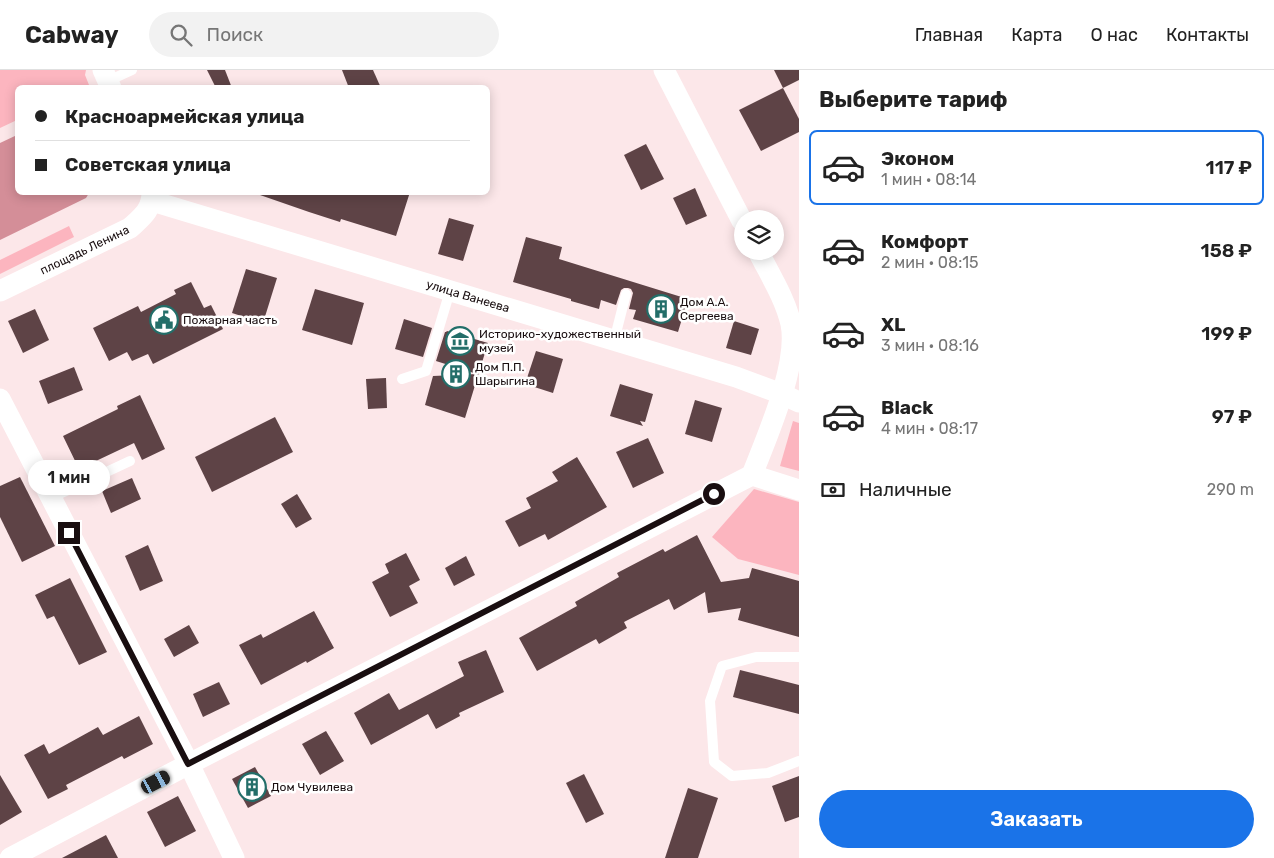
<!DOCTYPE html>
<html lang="ru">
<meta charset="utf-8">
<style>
body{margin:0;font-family:Rubik,sans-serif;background:#f2f2f2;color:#222;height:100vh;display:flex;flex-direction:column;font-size:19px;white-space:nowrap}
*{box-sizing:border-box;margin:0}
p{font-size:16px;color:#767676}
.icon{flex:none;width:28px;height:28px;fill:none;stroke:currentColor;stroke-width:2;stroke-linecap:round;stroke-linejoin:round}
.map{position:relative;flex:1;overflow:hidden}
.sheet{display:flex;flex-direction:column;background:#fff;width:475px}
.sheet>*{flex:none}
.hud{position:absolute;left:15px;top:15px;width:475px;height:110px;border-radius:8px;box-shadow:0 2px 12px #0003;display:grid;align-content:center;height:110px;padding:0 20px;background:#fff}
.buttons{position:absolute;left:734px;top:140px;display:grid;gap:10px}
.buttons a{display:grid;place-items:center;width:50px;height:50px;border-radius:50%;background:#fff;box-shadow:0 2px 12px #0003;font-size:25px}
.end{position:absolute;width:22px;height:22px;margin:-11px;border:6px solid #190e10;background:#fff;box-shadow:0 0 0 2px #fff}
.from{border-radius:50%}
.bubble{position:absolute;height:35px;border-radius:18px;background:#fff;box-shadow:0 2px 12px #0003;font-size:16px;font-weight:600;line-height:35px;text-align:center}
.car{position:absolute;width:15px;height:30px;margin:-15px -8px;border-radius:6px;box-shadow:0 0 4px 1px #0007;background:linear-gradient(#222 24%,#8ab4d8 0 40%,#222 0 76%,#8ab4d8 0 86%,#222 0)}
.hud b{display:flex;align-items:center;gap:18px;height:48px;font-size:19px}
.hud b+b{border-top:1px solid #e0e0e0}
.hud i{width:12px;height:12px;background:#222}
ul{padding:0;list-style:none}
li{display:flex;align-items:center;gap:15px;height:75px;margin:0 10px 8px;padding:0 10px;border:2px solid transparent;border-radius:8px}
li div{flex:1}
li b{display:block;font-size:19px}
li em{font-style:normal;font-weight:600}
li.active{border-color:#1a73e8}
li>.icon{width:45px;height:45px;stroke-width:1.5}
h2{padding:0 20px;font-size:22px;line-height:60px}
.pay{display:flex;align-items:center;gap:12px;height:55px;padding:0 20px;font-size:19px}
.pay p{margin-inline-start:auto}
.primary-button{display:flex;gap:10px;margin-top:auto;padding:10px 20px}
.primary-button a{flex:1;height:58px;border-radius:30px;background:#1a73e8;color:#fff;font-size:20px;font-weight:600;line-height:58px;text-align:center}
header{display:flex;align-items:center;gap:30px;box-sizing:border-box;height:70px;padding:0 25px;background:#fff;border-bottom:1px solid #e0e0e0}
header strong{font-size:24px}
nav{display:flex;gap:28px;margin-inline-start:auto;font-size:18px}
.search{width:350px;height:45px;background:#f2f2f2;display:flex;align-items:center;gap:12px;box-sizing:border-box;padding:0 18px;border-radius:28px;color:#767676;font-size:19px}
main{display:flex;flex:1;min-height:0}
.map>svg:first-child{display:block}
</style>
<header>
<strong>Cabway</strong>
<div class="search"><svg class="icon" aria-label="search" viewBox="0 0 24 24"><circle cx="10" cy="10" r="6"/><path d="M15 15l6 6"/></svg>Поиск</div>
<nav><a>Главная</a><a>Карта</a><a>О нас</a><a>Контакты</a></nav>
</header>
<main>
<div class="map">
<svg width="799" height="788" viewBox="0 0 799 788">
<rect width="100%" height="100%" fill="#fce7e9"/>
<g fill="#fcb5bf">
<polygon points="0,0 86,0 85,5 89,15 84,18 18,18 17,50 0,58"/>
<polygon points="69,156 74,167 0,204 0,190"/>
<polygon points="793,351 799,353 799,401 780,396"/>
<polygon points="754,419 799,432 799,505 738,489 712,467"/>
</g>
<polygon fill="#d48e98" points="17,65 18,122 89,123 86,128 0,170 0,73"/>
<g fill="#5e4346">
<polygon points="207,0 225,0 232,18 216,18"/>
<polygon points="342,0 373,0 381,18 349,18"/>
<polygon points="774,0 799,0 799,10 783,18"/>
<polygon points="783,18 799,49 799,62 761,81 739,40"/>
<polygon points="646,74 664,109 641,120 624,85"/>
<polygon points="695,118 707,146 686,155 673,128"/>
<polygon points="260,122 410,122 396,166 341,149 340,152 309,142 260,125"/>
<polygon points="449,148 474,155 463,191 438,184"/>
<polygon points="526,167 562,177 559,189 688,229 678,262 633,249 636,240 629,239 633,223 631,219 628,218 624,218 621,220 616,235 601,230 599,239 571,231 571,229 513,212"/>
<polygon points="246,199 277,208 263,253 232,243"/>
<polygon points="191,212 204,238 211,235 223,259 153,294 148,284 132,291 127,282 109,291 93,258 138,236 141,242 176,224 174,220"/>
<polygon points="315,219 364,233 352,275 302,260"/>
<polygon points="35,239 49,270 23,283 8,251"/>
<polygon points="404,249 432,258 423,287 395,279"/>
<polygon points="734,251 759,259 751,285 726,278"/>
<polygon points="447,261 488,273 465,348 425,335 433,306 477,304 436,291 445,262 446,262"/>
<polygon points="536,281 563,289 553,323 525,314"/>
<polygon points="74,297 83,320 48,334 39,311"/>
<polygon points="386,308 387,338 368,339 366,309"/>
<polygon points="620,314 653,324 645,352 640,351 643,356 610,346"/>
<polygon points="140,325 165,379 142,390 134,373 79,399 63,366 118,339 117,336"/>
<polygon points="695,330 722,338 712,372 685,364"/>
<polygon points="275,347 293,382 212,422 195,387"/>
<polygon points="648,368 664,403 633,418 616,382"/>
<polygon points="577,387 607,437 548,470 545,464 519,477 505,451 531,438 526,428 558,411 552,402"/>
<polygon points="20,407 55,476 22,492 0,447 0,416"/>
<polygon points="132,408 141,429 111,443 102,421"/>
<polygon points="297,424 312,449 296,458 281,434"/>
<polygon points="697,465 721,512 749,508 752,498 799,511 799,567 738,550 741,538 708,543 705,522 674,540 669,529 624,552 627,558 599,574 596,569 537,601 519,568 577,536 575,532 619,507 617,503 663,479 665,482"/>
<polygon points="148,475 163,511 140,521 125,486"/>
<polygon points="406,483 420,510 409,516 418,533 390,547 372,512 389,503 385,494"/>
<polygon points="466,486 475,505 454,516 445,498"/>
<polygon points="70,508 107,582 79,595 54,546 47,549 35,525"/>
<polygon points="314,541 334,578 307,593 306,591 261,615 239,575 261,564 263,568"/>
<polygon points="189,555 199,573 174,587 164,569"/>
<polygon points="486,580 504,622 459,643 460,646 436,659 428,644 371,675 354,643 389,623 399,640 464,606 458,592"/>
<polygon points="740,600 799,615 799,644 733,627"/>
<polygon points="219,612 230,634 203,647 193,624"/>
<polygon points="139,646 153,674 124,689 122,686 66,715 68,719 48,729 24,685 44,674 49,684 98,657 103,665"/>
<polygon points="326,661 344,691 320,705 302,674"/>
<polygon points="255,697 271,726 248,738 232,709"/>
<polygon points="584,704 604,744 586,753 566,713"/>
<polygon points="0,705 22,742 0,755"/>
<polygon points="799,706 799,747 785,752 772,716"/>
<polygon points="688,718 718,728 698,788 665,788"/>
<polygon points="178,726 196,761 165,777 147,742"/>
<polygon points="106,765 118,788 62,788"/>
</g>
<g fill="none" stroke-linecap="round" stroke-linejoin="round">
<g stroke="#fff" stroke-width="10">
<polyline points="108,11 132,0"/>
<polyline points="614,271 626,224"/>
<polyline points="402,309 426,301 450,221"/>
<polyline points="51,428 130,391"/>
<polyline points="799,587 756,587 722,596 710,631 714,692 732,706 768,703 799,691"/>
</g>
<g stroke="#fff" stroke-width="21">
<polyline points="103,0 111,18"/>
<polyline points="664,0 742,151"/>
<path id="s1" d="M152,131l584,176 46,17 17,8"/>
<path id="s2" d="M0,221l130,-63c12,-11 22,-18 22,-36"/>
<polyline points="0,329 189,694 234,788"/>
<path d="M752,405c15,-39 47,-110 39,-151 -6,-26 -21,-49 -33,-73"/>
<polyline points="752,405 799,420"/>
<polyline points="10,788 189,694 752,405"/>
</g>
</g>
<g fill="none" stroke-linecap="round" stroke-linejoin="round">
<polyline stroke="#190e10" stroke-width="6" points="69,463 188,694 714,424"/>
</g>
<defs>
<symbol id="building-ring" viewBox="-11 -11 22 22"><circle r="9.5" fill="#fff" stroke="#236e69" stroke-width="1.5"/><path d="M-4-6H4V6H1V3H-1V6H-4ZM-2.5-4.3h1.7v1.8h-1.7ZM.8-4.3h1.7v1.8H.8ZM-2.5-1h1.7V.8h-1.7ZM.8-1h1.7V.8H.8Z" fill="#236e69"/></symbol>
<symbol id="civic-ring" viewBox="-11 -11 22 22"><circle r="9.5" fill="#fff" stroke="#236e69" stroke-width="1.5"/><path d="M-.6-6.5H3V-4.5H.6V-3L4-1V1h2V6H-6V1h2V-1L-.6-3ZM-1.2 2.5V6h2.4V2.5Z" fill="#236e69"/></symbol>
<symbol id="museum-ring" viewBox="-11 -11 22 22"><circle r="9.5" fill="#fff" stroke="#236e69" stroke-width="1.5"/><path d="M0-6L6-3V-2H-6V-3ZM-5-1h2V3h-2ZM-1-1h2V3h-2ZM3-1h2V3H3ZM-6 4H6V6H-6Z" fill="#236e69"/></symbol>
</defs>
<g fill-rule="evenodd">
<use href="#building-ring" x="645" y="223" width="32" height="32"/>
<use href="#civic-ring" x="148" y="234" width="32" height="32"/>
<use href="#museum-ring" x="444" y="255" width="32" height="32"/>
<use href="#building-ring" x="440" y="288" width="32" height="32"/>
<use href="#building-ring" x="236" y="701" width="32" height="32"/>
</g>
<g text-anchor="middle" stroke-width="5" stroke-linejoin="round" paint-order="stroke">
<g font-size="12" fill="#190e10" stroke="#fff">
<text dy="4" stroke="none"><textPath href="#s2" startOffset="94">площадь Ленина</textPath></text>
<text dy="4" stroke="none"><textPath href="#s1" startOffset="330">улица Ванеева</textPath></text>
</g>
<g font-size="12" fill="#190e10" stroke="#fff" text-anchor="start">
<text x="680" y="236">Дом А.А.<tspan x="680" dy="14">Сергеева</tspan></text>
<text x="183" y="254">Пожарная часть</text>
<text x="479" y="268">Историко-художественный<tspan x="479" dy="14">музей</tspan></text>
<text x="475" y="301">Дом П.П.<tspan x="475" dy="14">Шарыгина</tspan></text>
<text x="271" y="721">Дом Чувилева</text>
</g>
</g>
</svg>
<div class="buttons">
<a><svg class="icon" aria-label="layers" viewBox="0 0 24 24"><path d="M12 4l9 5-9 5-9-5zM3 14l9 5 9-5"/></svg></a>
</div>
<i class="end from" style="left:714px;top:424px"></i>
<i class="end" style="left:69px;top:463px"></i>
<div class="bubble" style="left:28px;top:390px;width:82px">1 мин</div>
<i class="car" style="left:156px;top:712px;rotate:62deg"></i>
<div class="hud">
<b><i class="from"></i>Красноармейская улица</b>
<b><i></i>Советская улица</b>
</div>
</div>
<section class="sheet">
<h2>Выберите тариф</h2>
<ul>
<li class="active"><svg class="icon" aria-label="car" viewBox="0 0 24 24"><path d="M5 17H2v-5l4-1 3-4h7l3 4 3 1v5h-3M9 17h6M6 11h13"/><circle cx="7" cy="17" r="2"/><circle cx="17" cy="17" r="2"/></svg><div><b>Эконом</b><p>1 мин · 08:14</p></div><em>117 ₽</em></li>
<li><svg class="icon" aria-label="car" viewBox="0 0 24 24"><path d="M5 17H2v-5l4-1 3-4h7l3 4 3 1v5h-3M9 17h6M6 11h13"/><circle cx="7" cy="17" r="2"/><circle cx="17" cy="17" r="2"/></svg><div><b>Комфорт</b><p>2 мин · 08:15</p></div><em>158 ₽</em></li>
<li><svg class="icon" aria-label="car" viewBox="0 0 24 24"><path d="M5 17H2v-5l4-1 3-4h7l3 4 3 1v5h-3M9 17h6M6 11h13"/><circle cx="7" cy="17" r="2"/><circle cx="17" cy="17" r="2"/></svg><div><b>XL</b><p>3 мин · 08:16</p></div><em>199 ₽</em></li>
<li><svg class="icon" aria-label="car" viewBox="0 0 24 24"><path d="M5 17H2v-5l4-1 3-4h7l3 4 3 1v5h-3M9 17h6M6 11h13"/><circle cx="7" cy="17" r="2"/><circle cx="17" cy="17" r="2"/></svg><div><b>Black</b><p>4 мин · 08:17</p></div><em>97 ₽</em></li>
</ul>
<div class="pay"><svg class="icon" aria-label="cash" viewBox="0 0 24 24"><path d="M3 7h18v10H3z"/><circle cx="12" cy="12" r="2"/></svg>Наличные<p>290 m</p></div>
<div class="primary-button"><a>Заказать</a></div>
</section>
</main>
